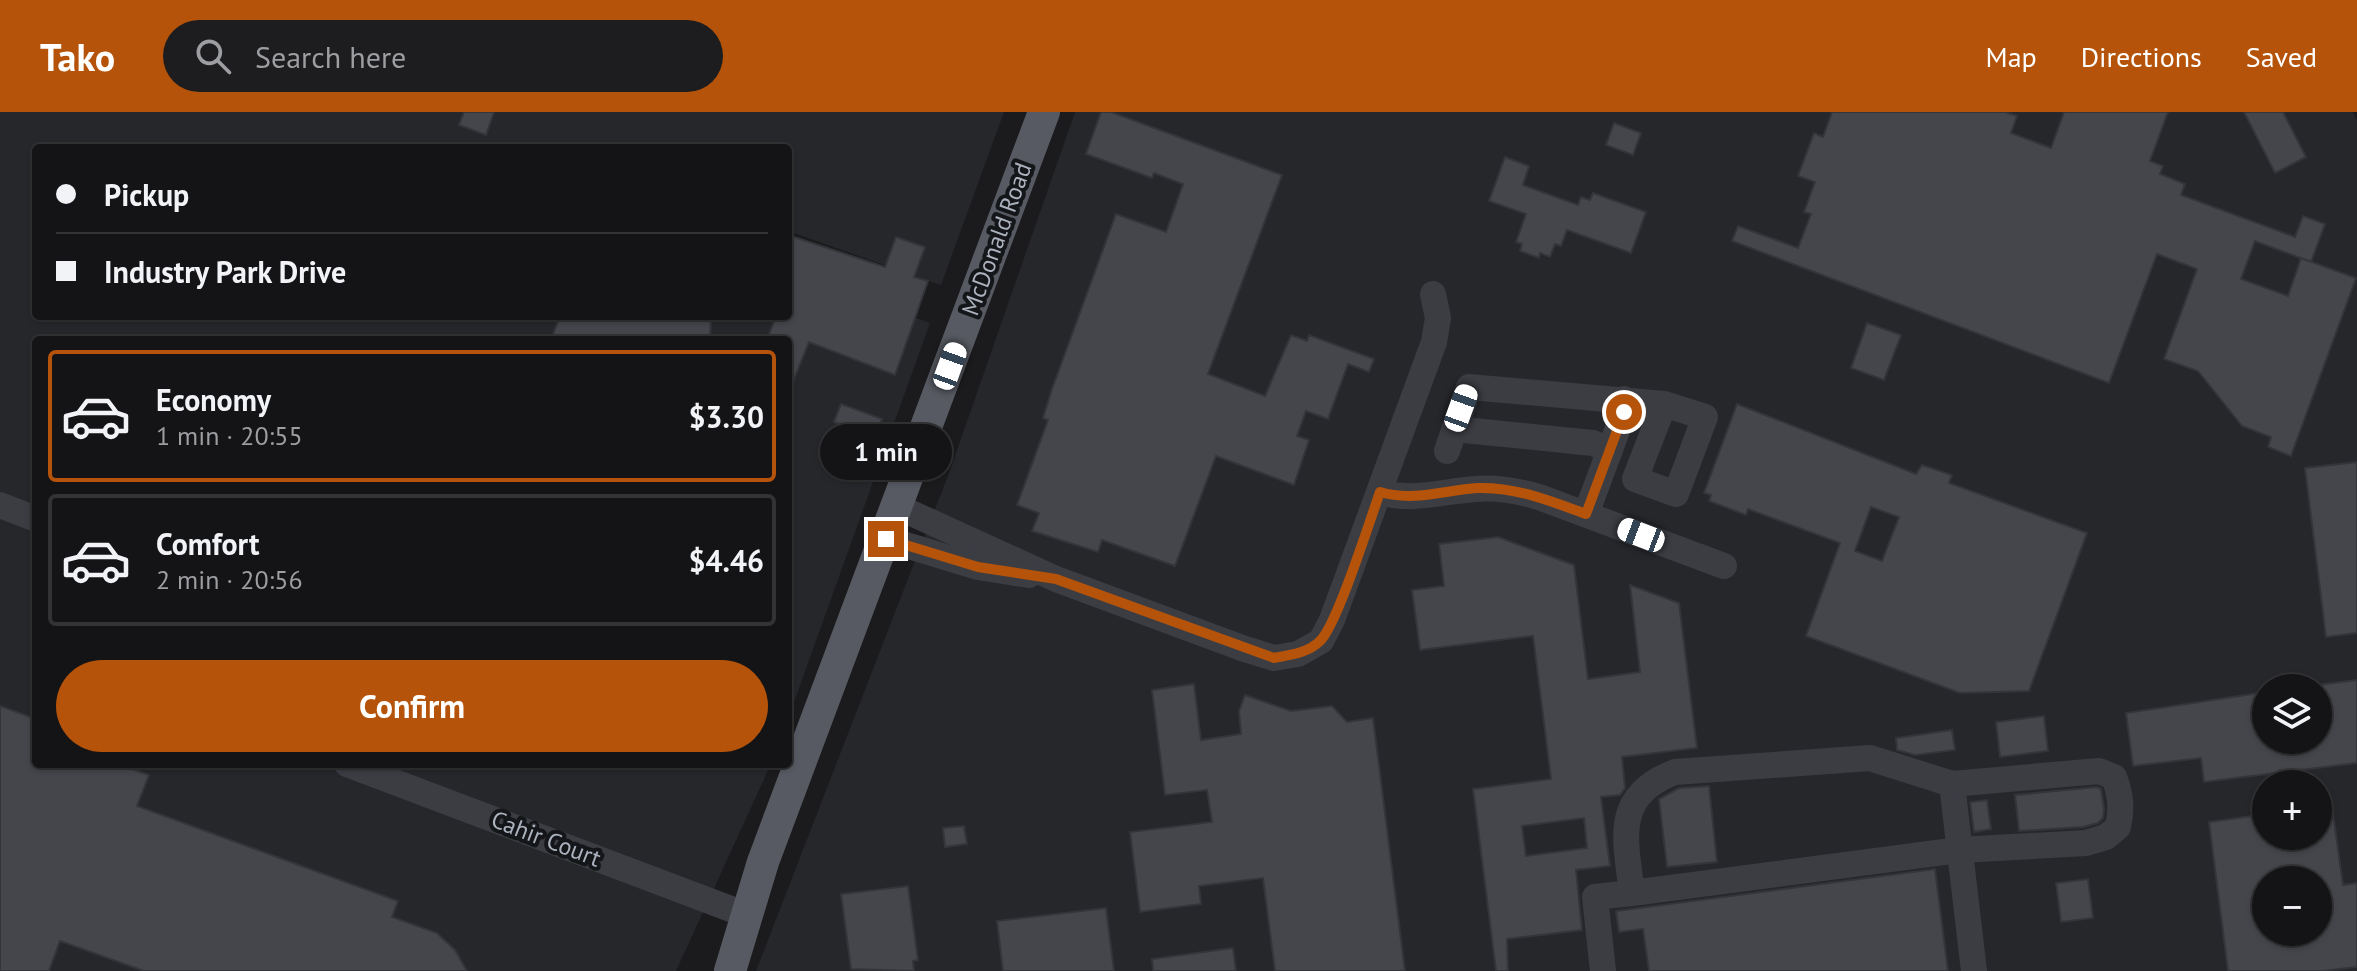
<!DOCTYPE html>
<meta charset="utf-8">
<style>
body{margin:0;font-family:"PT Sans",sans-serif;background:#1d1d1f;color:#f1f3f6;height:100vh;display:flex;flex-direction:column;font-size:30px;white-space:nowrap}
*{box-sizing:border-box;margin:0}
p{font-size:26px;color:#9d9ea1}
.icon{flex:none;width:44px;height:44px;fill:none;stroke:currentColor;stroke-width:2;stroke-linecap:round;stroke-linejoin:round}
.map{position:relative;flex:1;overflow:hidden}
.sheet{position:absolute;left:32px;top:224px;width:760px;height:432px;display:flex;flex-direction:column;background:#141416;border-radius:8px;box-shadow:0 2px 6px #0004,0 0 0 2px #333335}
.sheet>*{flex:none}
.top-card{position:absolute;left:32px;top:32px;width:760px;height:176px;border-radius:8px;box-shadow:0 2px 6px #0004,0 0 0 2px #333335;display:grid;align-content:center;height:176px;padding:0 24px;background:#141416}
.fabs{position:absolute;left:2252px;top:562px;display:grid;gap:16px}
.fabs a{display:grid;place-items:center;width:80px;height:80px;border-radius:50%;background:#141416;box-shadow:0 2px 6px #0004,0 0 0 2px #333335;font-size:40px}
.end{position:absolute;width:36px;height:36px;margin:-18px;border:10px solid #b45309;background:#fff;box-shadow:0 0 0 4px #fff}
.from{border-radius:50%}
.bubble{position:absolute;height:56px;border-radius:28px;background:#141416;box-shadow:0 2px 6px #0004,0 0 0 2px #333335;font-size:26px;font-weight:700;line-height:56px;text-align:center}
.car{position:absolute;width:24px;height:48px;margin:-24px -12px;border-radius:10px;box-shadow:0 0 6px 2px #0007;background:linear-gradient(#fff 24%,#345 0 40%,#fff 0 76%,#345 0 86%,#fff 0)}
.top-card b{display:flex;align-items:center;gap:28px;height:76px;font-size:30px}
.top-card b+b{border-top:2px solid #333335}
.top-card i{width:20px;height:20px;background:#f1f3f6}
ul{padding:14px 0 0;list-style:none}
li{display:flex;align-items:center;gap:24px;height:132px;margin:0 16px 12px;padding:0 8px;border:4px solid #333335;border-radius:8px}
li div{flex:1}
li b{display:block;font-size:30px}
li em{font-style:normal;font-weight:700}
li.current{border-color:#b45309}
li>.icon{width:72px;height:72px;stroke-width:1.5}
.cta{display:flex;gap:16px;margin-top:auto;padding:16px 24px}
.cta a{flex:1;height:92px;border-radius:48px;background:#b45309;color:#fff;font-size:32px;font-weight:700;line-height:92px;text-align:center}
header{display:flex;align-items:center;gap:48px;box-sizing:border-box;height:112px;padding:0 40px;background:#b45309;color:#fff}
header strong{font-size:38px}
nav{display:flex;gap:44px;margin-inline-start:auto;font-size:28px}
.search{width:560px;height:72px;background:#1d1d1f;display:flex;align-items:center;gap:20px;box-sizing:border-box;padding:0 28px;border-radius:44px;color:#9d9ea1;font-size:30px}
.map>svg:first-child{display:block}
</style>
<header>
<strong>Tako</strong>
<div class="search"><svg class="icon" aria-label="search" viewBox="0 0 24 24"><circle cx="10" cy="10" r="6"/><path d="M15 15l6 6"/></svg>Search here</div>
<nav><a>Map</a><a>Directions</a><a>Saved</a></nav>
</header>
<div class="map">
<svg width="2357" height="859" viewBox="0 0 2357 859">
<rect width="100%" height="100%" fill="#1b1b1d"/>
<g fill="#26272b" fill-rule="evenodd">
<polygon points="0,0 1004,0 941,173 788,119 788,36 36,36 36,204 788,204 788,160 930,211 788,607 788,228 36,228 36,652 771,652 676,859 0,859"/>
<path d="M1075,0h1278l4,9v850h-1601l193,-498zM2266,576h52v52h-52zM2266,672h52v52h-52zM2266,768h52v52h-52z"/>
</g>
<g fill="#44464b" stroke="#34353a" stroke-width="2" fill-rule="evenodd">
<polygon points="464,0 494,0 486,23 459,13"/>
<polygon points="1101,0 1111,0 1282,63 1208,262 1265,284 1291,223 1307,229 1309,223 1374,247 1369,260 1348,252 1328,307 1306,299 1297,324 1309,328 1294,373 1216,344 1175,454 1102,428 1098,440 1032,419 1039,401 1017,393 1048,308 1043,306 1052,277 1116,102 1166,120 1183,72 1154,61 1152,66 1086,42"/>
<polygon points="1832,0 2005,0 2017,4 2011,21 2051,36 2064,0 2168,0 2150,49 2163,54 2160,62 2185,72 2181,83 2295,125 2303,104 2325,112 2311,150 2255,129 2241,167 2288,184 2301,146 2356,166 2291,344 2268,335 2271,325 2242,314 2198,259 2164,247 2197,157 2157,142 2109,271 1732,129 1738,114 1798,136 1811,102 1804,100 1815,70 1798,64 1814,21 1823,25"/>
<polygon points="2244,0 2283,0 2306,45 2275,61"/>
<polygon points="1614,11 1641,21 1633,43 1606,33"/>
<polygon points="1505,45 1529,54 1523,73 1578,93 1581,85 1590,88 1593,81 1646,100 1631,141 1567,118 1561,134 1555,132 1550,145 1540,141 1539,146 1520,139 1522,132 1516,130 1526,102 1489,89"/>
<polygon points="788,123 885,155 896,125 925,135 914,165 928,169 895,263 809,230 788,282 788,228 767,228 776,204 788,204"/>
<polygon points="560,204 711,204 710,228 551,228"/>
<polygon points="1867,211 1901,223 1884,268 1851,256"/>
<polygon points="841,292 882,307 875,326 834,310"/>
<path d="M1737,292l179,70 6,-9 30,10 -3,8 138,50 -58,158 -69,2 -154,-57 34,-93 -92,-34 -2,6 -37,-14 2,-6 -7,-2zM1871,395l28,10 -17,44 -27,-10z"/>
<polygon points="2357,350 2357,521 2326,525 2305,356"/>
<path d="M1498,425l76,28 14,114 52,-7 -10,-87 49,18 18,145 -75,9 3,31 -5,7 -19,2 9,69 -34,4 6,60 -75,9 1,32h-12l-23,-182 78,-10 -18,-143 -113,14 -8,-60 32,-4 -5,-42zM1584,706l3,30 -61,8 -4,-30z"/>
<polygon points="2357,568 2357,651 2204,670 2201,646 2133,654 2126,601 2266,580 2266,628 2318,628 2318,573"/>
<polygon points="1194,572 1201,628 1241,622 1239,599 1245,583 1291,599 1332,594 1347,610 1373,606 1405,859 1275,859 1263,766 1199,774 1201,792 1140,800 1130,720 1212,710 1207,678 1165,683 1152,578"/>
<polygon points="0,594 36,607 36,652 119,652 149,663 137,694 398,789 392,805 437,821 455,838 467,859 144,859 60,829 49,859 0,859"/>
<polygon points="2044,604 2048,639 2000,645 1996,610"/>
<polygon points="1952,618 1955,638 1915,643 1897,638 1896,626"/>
<polygon points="1709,674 1717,750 1667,755 1659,687 1679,676"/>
<polygon points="2097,675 2101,677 2104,697 2103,706 2098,711 2083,715 2019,719 2015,683"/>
<polygon points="1987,688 1991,717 1974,720 1970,690"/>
<path d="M2332,694l11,79 14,-2v84l-34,4h-95l-19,-149 57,-8v22h52v-28zM2266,768h52v52h-52z"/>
<polygon points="964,714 967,732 945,735 943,716"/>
<polygon points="1935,757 1948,859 1649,859 1643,817 1619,820 1616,799"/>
<polygon points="2088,767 2093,806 2061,810 2056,771"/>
<polygon points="908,774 918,848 913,849 914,859 851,857 841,782"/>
<polygon points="1106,796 1114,859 1003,859 997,809"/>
<polygon points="1233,836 1236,859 1153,859 1152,847"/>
</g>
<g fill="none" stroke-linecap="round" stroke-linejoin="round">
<g stroke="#3b3d43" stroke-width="26">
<polyline points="1454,317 1593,331 1610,338"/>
<polyline points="1447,339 1469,275 1664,292 1705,305 1676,382 1635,367 1664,292"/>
<path d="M1380,380c33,10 63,-1 96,-3 22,-2 42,2 63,8l185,69"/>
<polyline points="0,393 36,407"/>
<polyline points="898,395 1056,467 1242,536 1274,546 1298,542 1321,529 1332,508 1434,230 1438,206 1433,182"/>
<polyline points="1586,402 1624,300 1624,287"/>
<polyline points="886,427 978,455 1029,463"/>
<polyline points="347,652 744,802"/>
<polyline points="1952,672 1974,859"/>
<path d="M1603,859l-8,-74 37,-4 327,-43 127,-7 20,-6 12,-10c4,-18 3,-32 -4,-50l-15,-6 -147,13 -82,-26 -195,14c-62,24 -50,65 -43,121"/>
</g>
<polyline stroke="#575a62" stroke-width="32" points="730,859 763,750 1044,0"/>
</g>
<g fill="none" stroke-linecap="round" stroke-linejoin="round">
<path stroke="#b45309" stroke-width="10" d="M886,427l92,28 78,12 218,79c16,-3 34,-5 46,-17 17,-16 50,-121 60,-149 34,10 64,-2 98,-4 39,-1 72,13 108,26l38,-102"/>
</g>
<g text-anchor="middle" stroke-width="8" stroke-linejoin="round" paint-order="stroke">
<g font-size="24" fill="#acb3be" stroke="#151619">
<text transform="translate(997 127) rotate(-70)" y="8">McDonald Road</text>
<text transform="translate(546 727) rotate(21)" y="8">Cahir Court</text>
</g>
</g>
</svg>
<div class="fabs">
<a><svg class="icon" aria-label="layers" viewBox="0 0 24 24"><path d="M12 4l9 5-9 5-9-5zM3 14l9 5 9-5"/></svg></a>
<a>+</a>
<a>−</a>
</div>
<i class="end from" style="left:1624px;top:300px"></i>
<i class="end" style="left:886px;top:427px"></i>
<div class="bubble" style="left:820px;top:312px;width:132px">1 min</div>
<i class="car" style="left:950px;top:254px;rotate:20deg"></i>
<i class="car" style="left:1461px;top:296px;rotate:20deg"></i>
<i class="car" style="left:1641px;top:423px;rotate:291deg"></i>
<div class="top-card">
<b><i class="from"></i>Pickup</b>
<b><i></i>Industry Park Drive</b>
</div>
<section class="sheet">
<ul>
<li class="current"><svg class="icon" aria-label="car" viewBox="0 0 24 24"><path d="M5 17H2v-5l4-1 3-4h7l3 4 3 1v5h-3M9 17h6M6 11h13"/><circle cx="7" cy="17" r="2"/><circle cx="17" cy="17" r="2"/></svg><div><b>Economy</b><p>1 min · 20:55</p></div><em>$3.30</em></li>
<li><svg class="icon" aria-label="car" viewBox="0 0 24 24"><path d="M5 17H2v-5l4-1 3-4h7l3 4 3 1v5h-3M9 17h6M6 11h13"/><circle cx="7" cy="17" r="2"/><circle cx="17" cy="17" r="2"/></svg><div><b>Comfort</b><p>2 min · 20:56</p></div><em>$4.46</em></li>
</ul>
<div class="cta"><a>Confirm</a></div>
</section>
</div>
